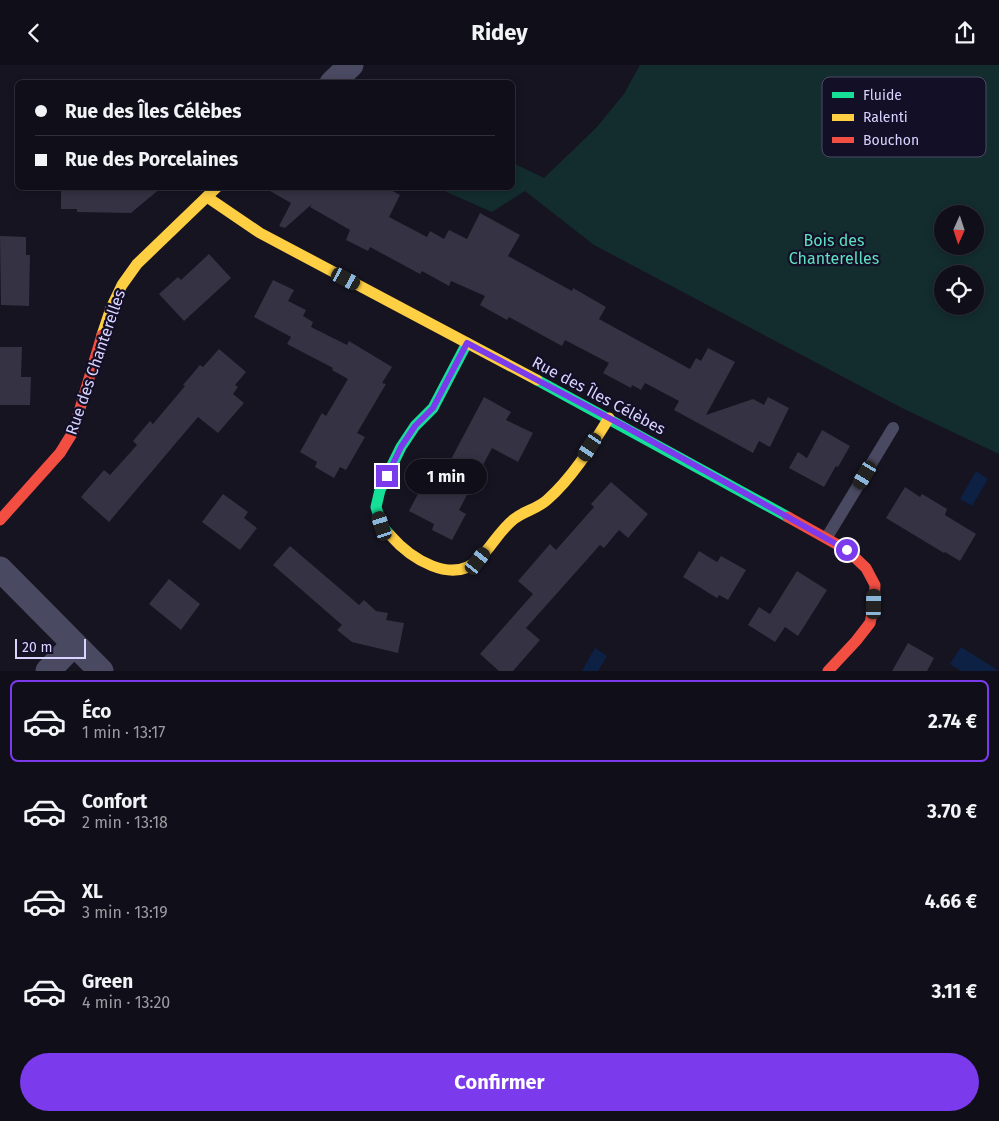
<!DOCTYPE html>
<html lang="fr">
<meta charset="utf-8">
<style>
body{margin:0;font-family:"Fira Sans",sans-serif;background:#1e1d26;color:#f1f3f6;height:100vh;display:flex;flex-direction:column;font-size:19px;white-space:nowrap}
*{box-sizing:border-box;margin:0}
p{font-size:16px;color:#9c9ca2}
.icon{flex:none;width:28px;height:28px;fill:none;stroke:currentColor;stroke-width:2;stroke-linecap:round;stroke-linejoin:round}
.map{position:relative;height:606px;overflow:hidden}
.panel{display:flex;flex-direction:column;background:#100f19;flex:1}
.panel>*{flex:none}
.top-card{position:absolute;left:15px;top:15px;width:500px;height:110px;border-radius:8px;box-shadow:0 2px 8px #0003,0 0 0 1px #302f38;display:grid;align-content:center;height:110px;padding:0 20px;background:#100f19}
.needle{width:32px;rotate:183deg}
.controls{position:absolute;left:934px;top:140px;display:grid;gap:10px}
.controls a{display:grid;place-items:center;width:50px;height:50px;border-radius:50%;background:#100f19;box-shadow:0 2px 8px #0003,0 0 0 1px #302f38;font-size:25px}
.scale{position:absolute;left:15px;bottom:12px;width:71px;box-sizing:border-box;padding-left:5px;border:2px solid #d9d4ff;border-top:0;font-size:14px;line-height:18px;white-space:nowrap;color:#d9d4ff;-webkit-text-stroke:4px #130f26;paint-order:stroke}
.end{position:absolute;width:22px;height:22px;margin:-11px;border:6px solid #7c3aed;background:#fff;box-shadow:0 0 0 2px #fff}
.from{border-radius:50%}
.bubble{position:absolute;height:35px;border-radius:18px;background:#100f19;box-shadow:0 2px 8px #0003,0 0 0 1px #302f38;font-size:16px;font-weight:700;line-height:35px;text-align:center}
.car{position:absolute;width:15px;height:30px;margin:-15px -8px;border-radius:6px;box-shadow:0 0 4px 1px #0007;background:linear-gradient(#222 24%,#8ab4d8 0 40%,#222 0 76%,#8ab4d8 0 86%,#222 0)}
.top-card b{display:flex;align-items:center;gap:18px;height:48px;font-size:19px}
.top-card b+b{border-top:1px solid #302f38}
.top-card i{width:12px;height:12px;background:#f1f3f6}
ul{padding:9px 0 0;list-style:none}
li{display:flex;align-items:center;gap:15px;height:82px;margin:0 10px 8px;padding:0 10px;border:2px solid transparent;border-radius:8px}
li div{flex:1}
li b{display:block;font-size:19px}
li em{font-style:normal;font-weight:700}
li.on{border-color:#7c3aed}
li>.icon{width:45px;height:45px;stroke-width:1.5}
.button{display:flex;gap:10px;margin-top:auto;padding:10px 20px}
.button a{flex:1;height:58px;border-radius:30px;background:#7c3aed;color:#fff;font-size:20px;font-weight:700;line-height:58px;text-align:center}
header{display:flex;justify-content:space-between;align-items:center;height:65px;padding:0 20px;background:#100f19;font-size:22px;font-weight:700}
.map>svg:first-child{display:block}
</style>
<header><svg class="icon" aria-label="back" viewBox="0 0 24 24"><path d="M15 5l-7 7 7 7"/></svg>Ridey<svg class="icon" aria-label="share" viewBox="0 0 24 24"><path d="M12 15V3M7 8l5-5 5 5M5 13v7h14v-7"/></svg></header>
<div class="map">
<svg width="999" height="606" viewBox="0 0 999 606">
<rect width="100%" height="100%" fill="#161421"/>
<path fill="#132c2d" fill-rule="evenodd" d="M640,0h359v389l-97,-46 -308,-163 -69,-54 -33,21 -50,-22 3,-3h67l1,-24 31,15 52,-50 28,-34zM942,149h33v32h-33zM942,209h33v32h-33z"/>
<g fill="#0d2144">
<polygon points="976,406 988,414 972,441 960,434"/>
<polygon points="961,582 999,606 961,606 950,599"/>
<polygon points="595,583 607,591 598,606 582,606"/>
</g>
<g fill="#343243">
<polygon points="61,122 162,122 131,148 77,147 77,144 61,144"/>
<polygon points="263,122 385,122 400,130 389,152 427,172 430,166 444,174 449,165 467,174 480,148 520,170 508,191 572,226 573,223 606,242 599,254 690,304 696,293 701,296 708,283 735,297 706,350 753,334 764,340 768,332 789,343 770,382 759,376 753,388 674,345 679,336 645,318 641,325 632,320 631,323 603,308 609,298 565,275 562,281 509,252 507,255 480,240 485,231 451,216 449,221 422,206 420,209 370,182 368,186 346,175 350,165 310,142 312,139 285,163 279,161 291,138"/>
<polygon points="0,171 26,172 26,190 30,190 29,241 1,240"/>
<polygon points="209,189 231,213 184,256 159,229 178,212 181,215"/>
<polygon points="273,215 294,225 288,236 306,245 303,251 313,257 311,262 347,280 349,276 392,302 382,318 386,319 357,368 365,372 346,405 340,402 334,413 315,402 317,397 300,387 322,348 326,351 348,314 332,305 333,303 287,279 291,272 254,252"/>
<polygon points="0,282 22,282 21,312 31,312 30,340 0,340"/>
<polygon points="219,284 246,307 235,320 238,322 233,329 244,338 218,368 198,352 109,457 81,432 104,405 110,410 137,380 133,376 150,356 153,359 185,321 183,320 200,300 203,302"/>
<polygon points="484,332 511,347 506,355 533,368 518,397 492,383 459,445 466,449 452,475 432,465 434,459 409,446 436,394 448,400"/>
<polygon points="822,365 850,381 838,402 836,401 824,422 789,403 798,387 807,393"/>
<polygon points="611,417 648,449 628,473 619,465 604,483 600,480 526,563 540,575 513,606 499,606 480,589 533,529 518,516 550,479 556,485 594,442 591,439"/>
<polygon points="905,422 920,432 922,429 947,444 945,450 976,469 960,496 945,487 944,488 886,453"/>
<polygon points="223,429 248,447 244,453 257,463 240,485 202,457"/>
<polygon points="290,481 359,540 364,535 376,546 388,548 386,555 404,558 398,588 352,577 337,565 342,560 273,500"/>
<polygon points="699,486 717,497 721,491 746,505 728,535 719,530 717,533 683,512"/>
<polygon points="797,506 827,525 798,571 785,562 775,577 748,560 759,542 770,549"/>
<polygon points="169,514 200,539 181,565 149,539"/>
<polygon points="908,578 934,593 927,606 892,606"/>
</g>
<g fill="none" stroke-linecap="round" stroke-linejoin="round">
<polyline stroke="#4a4962" stroke-width="12" points="827,472 893,363"/>
<g stroke="#4a4962" stroke-width="25">
<polyline points="332,18 351,0"/>
<polyline points="0,504 101,606"/>
<polyline points="48,606 74,579"/>
</g>
<g stroke="#16e098" stroke-width="11">
<polyline points="537,315 788,452"/>
<polyline points="390,470 382,461 376,442 380,425 401,382 415,361 433,343 467,278"/>
</g>
<g stroke="#ffcf43" stroke-width="11">
<polyline points="207,132 260,168 537,315"/>
<polyline points="102,270 111,243 122,220 137,199 217,122"/>
<path d="M390,470c20,23 62,51 89,24 13,-13 21,-29 35,-40 10,-8 23,-10 33,-19 26,-23 44,-53 62,-82"/>
</g>
<g stroke="#f24e42" stroke-width="11">
<polyline points="788,452 847,485 866,503 875,520 874,539 870,558 856,576 828,606"/>
<polyline points="0,455 60,388 73,367 102,270"/>
</g>
</g>
<g fill="none" stroke-linecap="round" stroke-linejoin="round">
<polyline stroke="#7c3aed" stroke-width="6" points="387,411 401,382 415,361 433,343 467,278 626,362 847,485"/>
</g>
<g text-anchor="middle" stroke-width="4.5" stroke-linejoin="round" paint-order="stroke">
<g font-size="16" fill="#5fe0c0" stroke="#130f26">
<text x="834" y="181">Bois des<tspan x="834" dy="18">Chanterelles</tspan></text>
</g>
<g font-size="16" fill="#d9d4ff" stroke="#130f26">
<text transform="translate(95 297) rotate(-71)" y="6">Rue des Chanterelles</text>
<text transform="translate(599 330) rotate(28)" y="6">Rue des Îles Célèbes</text>
</g>
</g>
<rect x="822" y="12" width="164" height="80" rx="8" fill="#130f26" stroke="#4e4a67" stroke-width="1"/>
<rect x="832" y="27" width="22" height="6" fill="#16e098"/>
<rect x="832" y="49" width="22" height="7" fill="#ffcf43"/>
<rect x="832" y="72" width="22" height="6" fill="#f24e42"/>
<g font-size="14" fill="#d9d4ff">
<text x="863" y="35">Fluide</text>
<text x="863" y="57">Ralenti</text>
<text x="863" y="80">Bouchon</text>
</g>
</svg>
<div class="controls">
<a><svg class="needle" viewBox="-14 -14 28 28"><path d="M0-13l5 13h-10z" fill="#e53935"/><path d="M0 13l5-13h-10z" fill="#9c9ca2"/></svg></a>
<a><svg class="icon" aria-label="locate" viewBox="0 0 24 24"><circle cx="12" cy="12" r="6"/><path d="M12 2v4M12 18v4M2 12h4M18 12h4"/></svg></a>
</div>
<div class="scale">20 m</div>
<i class="end from" style="left:847px;top:485px"></i>
<i class="end" style="left:387px;top:411px"></i>
<div class="bubble" style="left:405px;top:394px;width:82px">1 min</div>
<i class="car" style="left:346px;top:214px;rotate:118deg"></i>
<i class="car" style="left:590px;top:382px;rotate:213deg"></i>
<i class="car" style="left:865px;top:410px;rotate:211deg"></i>
<i class="car" style="left:382px;top:461px;rotate:342deg"></i>
<i class="car" style="left:478px;top:496px;rotate:38deg"></i>
<i class="car" style="left:874px;top:539px;rotate:1deg"></i>
<div class="top-card">
<b><i class="from"></i>Rue des Îles Célèbes</b>
<b><i></i>Rue des Porcelaines</b>
</div>
</div>
<section class="panel">
<ul>
<li class="on"><svg class="icon" aria-label="car" viewBox="0 0 24 24"><path d="M5 17H2v-5l4-1 3-4h7l3 4 3 1v5h-3M9 17h6M6 11h13"/><circle cx="7" cy="17" r="2"/><circle cx="17" cy="17" r="2"/></svg><div><b>Éco</b><p>1 min · 13:17</p></div><em>2.74 €</em></li>
<li><svg class="icon" aria-label="car" viewBox="0 0 24 24"><path d="M5 17H2v-5l4-1 3-4h7l3 4 3 1v5h-3M9 17h6M6 11h13"/><circle cx="7" cy="17" r="2"/><circle cx="17" cy="17" r="2"/></svg><div><b>Confort</b><p>2 min · 13:18</p></div><em>3.70 €</em></li>
<li><svg class="icon" aria-label="car" viewBox="0 0 24 24"><path d="M5 17H2v-5l4-1 3-4h7l3 4 3 1v5h-3M9 17h6M6 11h13"/><circle cx="7" cy="17" r="2"/><circle cx="17" cy="17" r="2"/></svg><div><b>XL</b><p>3 min · 13:19</p></div><em>4.66 €</em></li>
<li><svg class="icon" aria-label="car" viewBox="0 0 24 24"><path d="M5 17H2v-5l4-1 3-4h7l3 4 3 1v5h-3M9 17h6M6 11h13"/><circle cx="7" cy="17" r="2"/><circle cx="17" cy="17" r="2"/></svg><div><b>Green</b><p>4 min · 13:20</p></div><em>3.11 €</em></li>
</ul>
<div class="button"><a>Confirmer</a></div>
</section>
